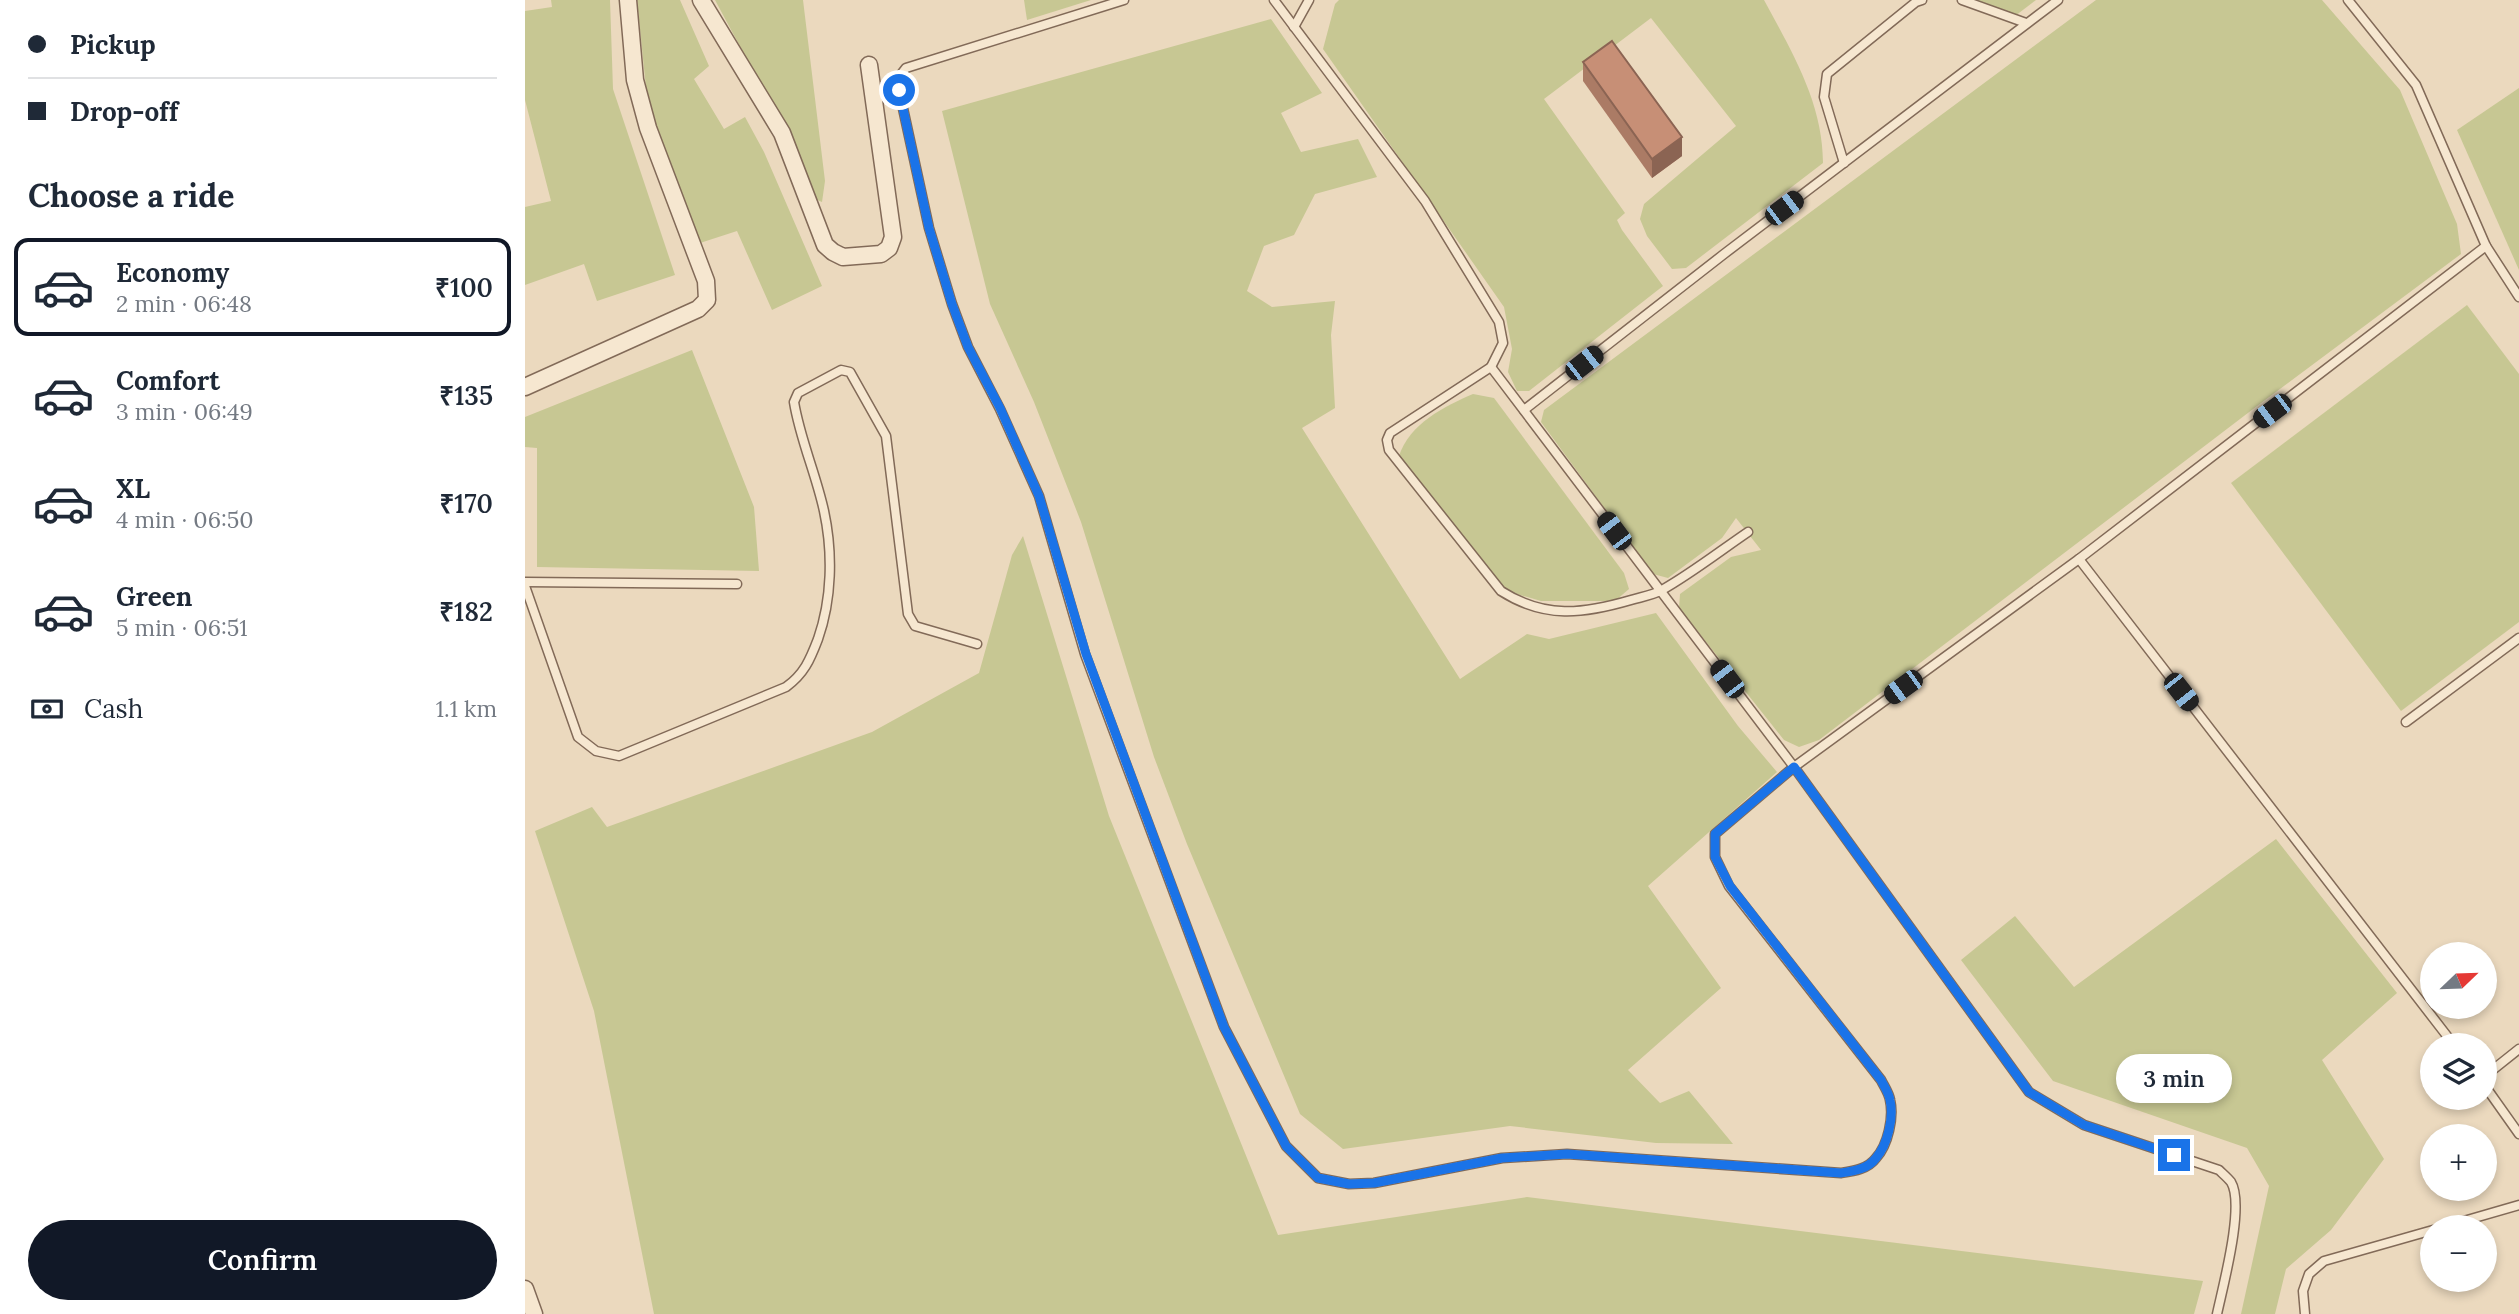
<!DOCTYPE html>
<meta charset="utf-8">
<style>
body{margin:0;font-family:Lora,serif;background:#f6f6f7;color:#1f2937;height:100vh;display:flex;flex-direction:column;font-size:26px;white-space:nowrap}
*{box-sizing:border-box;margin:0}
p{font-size:23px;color:#747a83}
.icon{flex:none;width:38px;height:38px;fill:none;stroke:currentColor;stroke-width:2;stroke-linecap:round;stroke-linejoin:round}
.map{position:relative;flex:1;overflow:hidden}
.sheet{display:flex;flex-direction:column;background:#fff;width:525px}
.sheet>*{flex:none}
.banner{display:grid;align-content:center;height:154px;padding:0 28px;background:#fff}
.needle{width:46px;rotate:67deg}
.tools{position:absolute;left:1895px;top:942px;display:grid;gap:14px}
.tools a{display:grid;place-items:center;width:77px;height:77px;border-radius:50%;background:#fff;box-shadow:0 4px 10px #0003;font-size:35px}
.end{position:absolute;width:32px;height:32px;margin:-16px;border:9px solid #1a73e8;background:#fff;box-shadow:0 0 0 4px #fff}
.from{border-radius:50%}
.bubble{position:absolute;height:49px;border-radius:24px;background:#fff;box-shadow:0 4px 10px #0003;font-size:23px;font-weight:600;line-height:49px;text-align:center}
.car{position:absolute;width:21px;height:42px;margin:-21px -10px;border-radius:9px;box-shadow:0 0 5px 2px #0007;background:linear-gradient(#222 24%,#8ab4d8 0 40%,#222 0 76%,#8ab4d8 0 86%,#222 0)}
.banner b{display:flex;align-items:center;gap:24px;height:66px;font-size:26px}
.banner b+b{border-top:2px solid #e0e1e3}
.banner i{width:18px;height:18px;background:#1f2937}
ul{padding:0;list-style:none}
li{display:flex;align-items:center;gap:21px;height:98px;margin:0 14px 10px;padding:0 14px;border:4px solid transparent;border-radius:14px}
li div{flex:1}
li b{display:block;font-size:26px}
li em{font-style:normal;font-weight:600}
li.active{border-color:#111827}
li>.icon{width:63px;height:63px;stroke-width:1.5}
h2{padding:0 28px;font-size:32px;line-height:84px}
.pay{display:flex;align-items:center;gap:18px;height:77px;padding:0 28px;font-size:26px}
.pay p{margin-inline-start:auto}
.cta{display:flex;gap:14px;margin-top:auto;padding:14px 28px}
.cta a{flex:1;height:80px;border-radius:42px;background:#111827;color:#fff;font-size:28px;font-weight:600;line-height:80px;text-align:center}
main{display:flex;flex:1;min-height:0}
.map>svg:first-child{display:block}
</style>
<main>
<section class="sheet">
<div class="banner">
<b><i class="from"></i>Pickup</b>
<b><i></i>Drop-off</b>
</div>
<h2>Choose a ride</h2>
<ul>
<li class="active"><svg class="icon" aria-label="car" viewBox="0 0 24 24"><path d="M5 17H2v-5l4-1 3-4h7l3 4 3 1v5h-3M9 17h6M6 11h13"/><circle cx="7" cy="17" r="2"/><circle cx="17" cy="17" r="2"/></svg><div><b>Economy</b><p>2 min · 06:48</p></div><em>₹100</em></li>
<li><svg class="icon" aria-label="car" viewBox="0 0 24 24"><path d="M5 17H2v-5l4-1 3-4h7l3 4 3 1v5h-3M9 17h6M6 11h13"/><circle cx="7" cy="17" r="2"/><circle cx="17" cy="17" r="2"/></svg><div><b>Comfort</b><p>3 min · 06:49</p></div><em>₹135</em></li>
<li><svg class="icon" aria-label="car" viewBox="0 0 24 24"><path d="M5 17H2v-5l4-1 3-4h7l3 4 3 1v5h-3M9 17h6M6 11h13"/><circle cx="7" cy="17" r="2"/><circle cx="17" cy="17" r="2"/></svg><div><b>XL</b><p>4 min · 06:50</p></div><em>₹170</em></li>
<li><svg class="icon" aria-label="car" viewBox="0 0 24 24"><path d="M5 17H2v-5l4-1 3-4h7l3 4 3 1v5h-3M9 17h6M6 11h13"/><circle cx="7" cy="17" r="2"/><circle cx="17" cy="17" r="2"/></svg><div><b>Green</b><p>5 min · 06:51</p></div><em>₹182</em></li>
</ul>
<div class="pay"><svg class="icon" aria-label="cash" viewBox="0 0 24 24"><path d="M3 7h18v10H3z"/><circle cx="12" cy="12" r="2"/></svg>Cash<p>1.1 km</p></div>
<div class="cta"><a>Confirm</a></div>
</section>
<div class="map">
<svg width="1994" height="1314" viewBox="0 0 1994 1314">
<rect width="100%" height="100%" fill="#ebd9be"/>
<g fill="#c7c793">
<polygon points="26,0 85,0 88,89 150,275 72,301 59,264 0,285 0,207 26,201 0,100 0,11 27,7"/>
<polygon points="112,0 155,0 184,66 169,79 199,129 220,117 239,152 297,286 247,310 212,231 175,243 123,107"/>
<polygon points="190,0 278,0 300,181 297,202 283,196 239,91"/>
<polygon points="499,0 566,0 502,20"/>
<path d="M814,0h425c28,52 59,103 59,163l-137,105 -14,1 -25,-33 -7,-17 4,-15 92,-78 -85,-108 -107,81 81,114 -8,7 5,10 41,56 -134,105h-12l-9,-19 4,-23 -8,-42 -181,-258 12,-45z"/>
<polygon points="1452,0 1511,0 1490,16"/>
<polygon points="1571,0 1797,0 1875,90 1932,224 1936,254 1736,403 1294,740 1274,747 1259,740 1154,608 1155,594 1206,557 1236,550 1211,518 1197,538 1143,578 1128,574 1016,422 1019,410"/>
<polygon points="746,19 797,93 756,113 776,152 833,139 852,177 790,194 769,235 739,246 722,291 747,307 810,301 806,335 810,408 777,428 935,679 1002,634 1024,639 1131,613 1213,726 1252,772 1123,886 1196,988 1103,1070 1135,1103 1164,1091 1208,1144 1131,1143 985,1126 818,1149 775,1114 662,844 629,757 556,522 509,402 465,304 417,111"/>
<polygon points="1994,88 1994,270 1932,130"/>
<polygon points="1942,305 1994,374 1994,622 1876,711 1706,483"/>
<polygon points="167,350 229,507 234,571 12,567 12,448 0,447 0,417"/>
<path d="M948,394l21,4 130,175 5,16 -14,12h-74l-38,-11 -104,-134c10,-32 46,-50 74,-62z"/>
<polygon points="498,536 584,816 753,1235 1002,1197 1678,1281 1669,1314 129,1314 69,1011 10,831 67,807 82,827 347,732 454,673 487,555"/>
<polygon points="1751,839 1872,993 1797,1060 1859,1159 1806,1230 1761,1269 1750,1314 1716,1314 1744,1186 1722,1148 1528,1081 1436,960 1490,916 1549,987"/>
</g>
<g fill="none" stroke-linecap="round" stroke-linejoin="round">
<defs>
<g id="service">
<path d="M599,0l-218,68 -7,9v13l30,138 23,76 16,43 32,62 39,87 46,158 139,373 62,119 32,32 31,6 25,-1 128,-25 65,-4 274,19c13,-2 27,-4 35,-15 12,-13 18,-41 14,-58 -1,-7 -6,-14 -9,-20l-152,-194 -14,-29v-23l79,-67 285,-208 407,-313"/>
<path d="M749,0l151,201 74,121 4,21 -12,24 -101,66 -3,7 2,10 112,141c44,28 82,23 130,9 10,-3 22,-5 31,-10 30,-17 58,-39 86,-58"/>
<polyline points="1437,0 1501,23"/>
<polyline points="1823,0 1891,85 1961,246 1994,297"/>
<polyline points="769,27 784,0"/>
<polyline points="1319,163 1299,97 1302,74 1391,2 1397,0"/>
<path d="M966,367l303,400 235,325 55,33 135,45c3,3 9,8 12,12 14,23 -8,104 -14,132"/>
<polyline points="999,410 1199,254 1533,0"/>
<polyline points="1554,559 1929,1045"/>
<polyline points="0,582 212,584"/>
<path d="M0,586l53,151 18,14 23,5 167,-69c18,-13 24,-27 32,-48 14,-40 15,-86 6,-128 -8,-37 -24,-72 -30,-109l4,-9 43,-23 9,2 36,64 22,178 7,12 62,18"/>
<polyline points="1881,722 1994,638"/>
<polyline points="1960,1076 1994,1049"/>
<polyline points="1960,1086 1994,1134"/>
<polyline points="1918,1227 1994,1205"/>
<polyline points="1780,1314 1778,1291 1784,1274 1799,1261 1908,1230"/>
</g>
<g id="minor">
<polyline points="176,0 257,133 300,245 308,252 318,257 356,254 364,248 368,237 344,65"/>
<polyline points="0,387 173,309 182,300 181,281 123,128 110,80 103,0"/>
<polyline points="0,1289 9,1314"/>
</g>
</defs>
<use href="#service" stroke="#826a58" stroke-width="11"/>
<use href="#minor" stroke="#826a58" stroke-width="19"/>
<use href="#service" stroke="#f6e7d0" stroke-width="8"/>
<use href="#minor" stroke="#f6e7d0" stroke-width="16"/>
</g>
<polygon fill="#ab7b65" points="1058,62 1157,156 1127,178 1058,81"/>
<polygon fill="#8b6453" points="1157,137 1157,156 1127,178 1127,159"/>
<polygon fill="#c78f76" stroke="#8b6453" stroke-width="2" points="1087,41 1157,137 1127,159 1058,62"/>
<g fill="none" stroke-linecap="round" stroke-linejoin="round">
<path stroke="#1a73e8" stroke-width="9" d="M374,90l30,138 23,76 16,43 32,61 39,88 47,158 138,373 62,119 32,32 31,6 25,-1 128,-25 65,-4 274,19c13,-2 27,-4 35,-15 12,-14 18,-41 14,-58 -1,-7 -6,-14 -9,-20l-151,-194 -15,-29v-23l79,-67 235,325 55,33 90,30"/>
</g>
</svg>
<div class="tools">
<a><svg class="needle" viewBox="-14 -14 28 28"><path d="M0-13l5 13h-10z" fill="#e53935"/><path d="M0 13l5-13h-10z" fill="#747a83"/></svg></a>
<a><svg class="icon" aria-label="layers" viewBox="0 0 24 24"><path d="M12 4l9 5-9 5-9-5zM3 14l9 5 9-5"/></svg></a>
<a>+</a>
<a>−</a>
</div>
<i class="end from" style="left:374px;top:90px"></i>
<i class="end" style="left:1649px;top:1155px"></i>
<div class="bubble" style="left:1591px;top:1054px;width:116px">3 min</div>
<i class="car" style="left:1259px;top:208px;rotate:53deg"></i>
<i class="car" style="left:1059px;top:363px;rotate:52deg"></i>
<i class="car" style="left:1747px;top:411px;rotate:233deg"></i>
<i class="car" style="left:1089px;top:531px;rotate:323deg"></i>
<i class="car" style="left:1202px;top:679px;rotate:323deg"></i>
<i class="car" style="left:1378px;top:687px;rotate:234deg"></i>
<i class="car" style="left:1656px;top:692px;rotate:142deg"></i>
</div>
</main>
